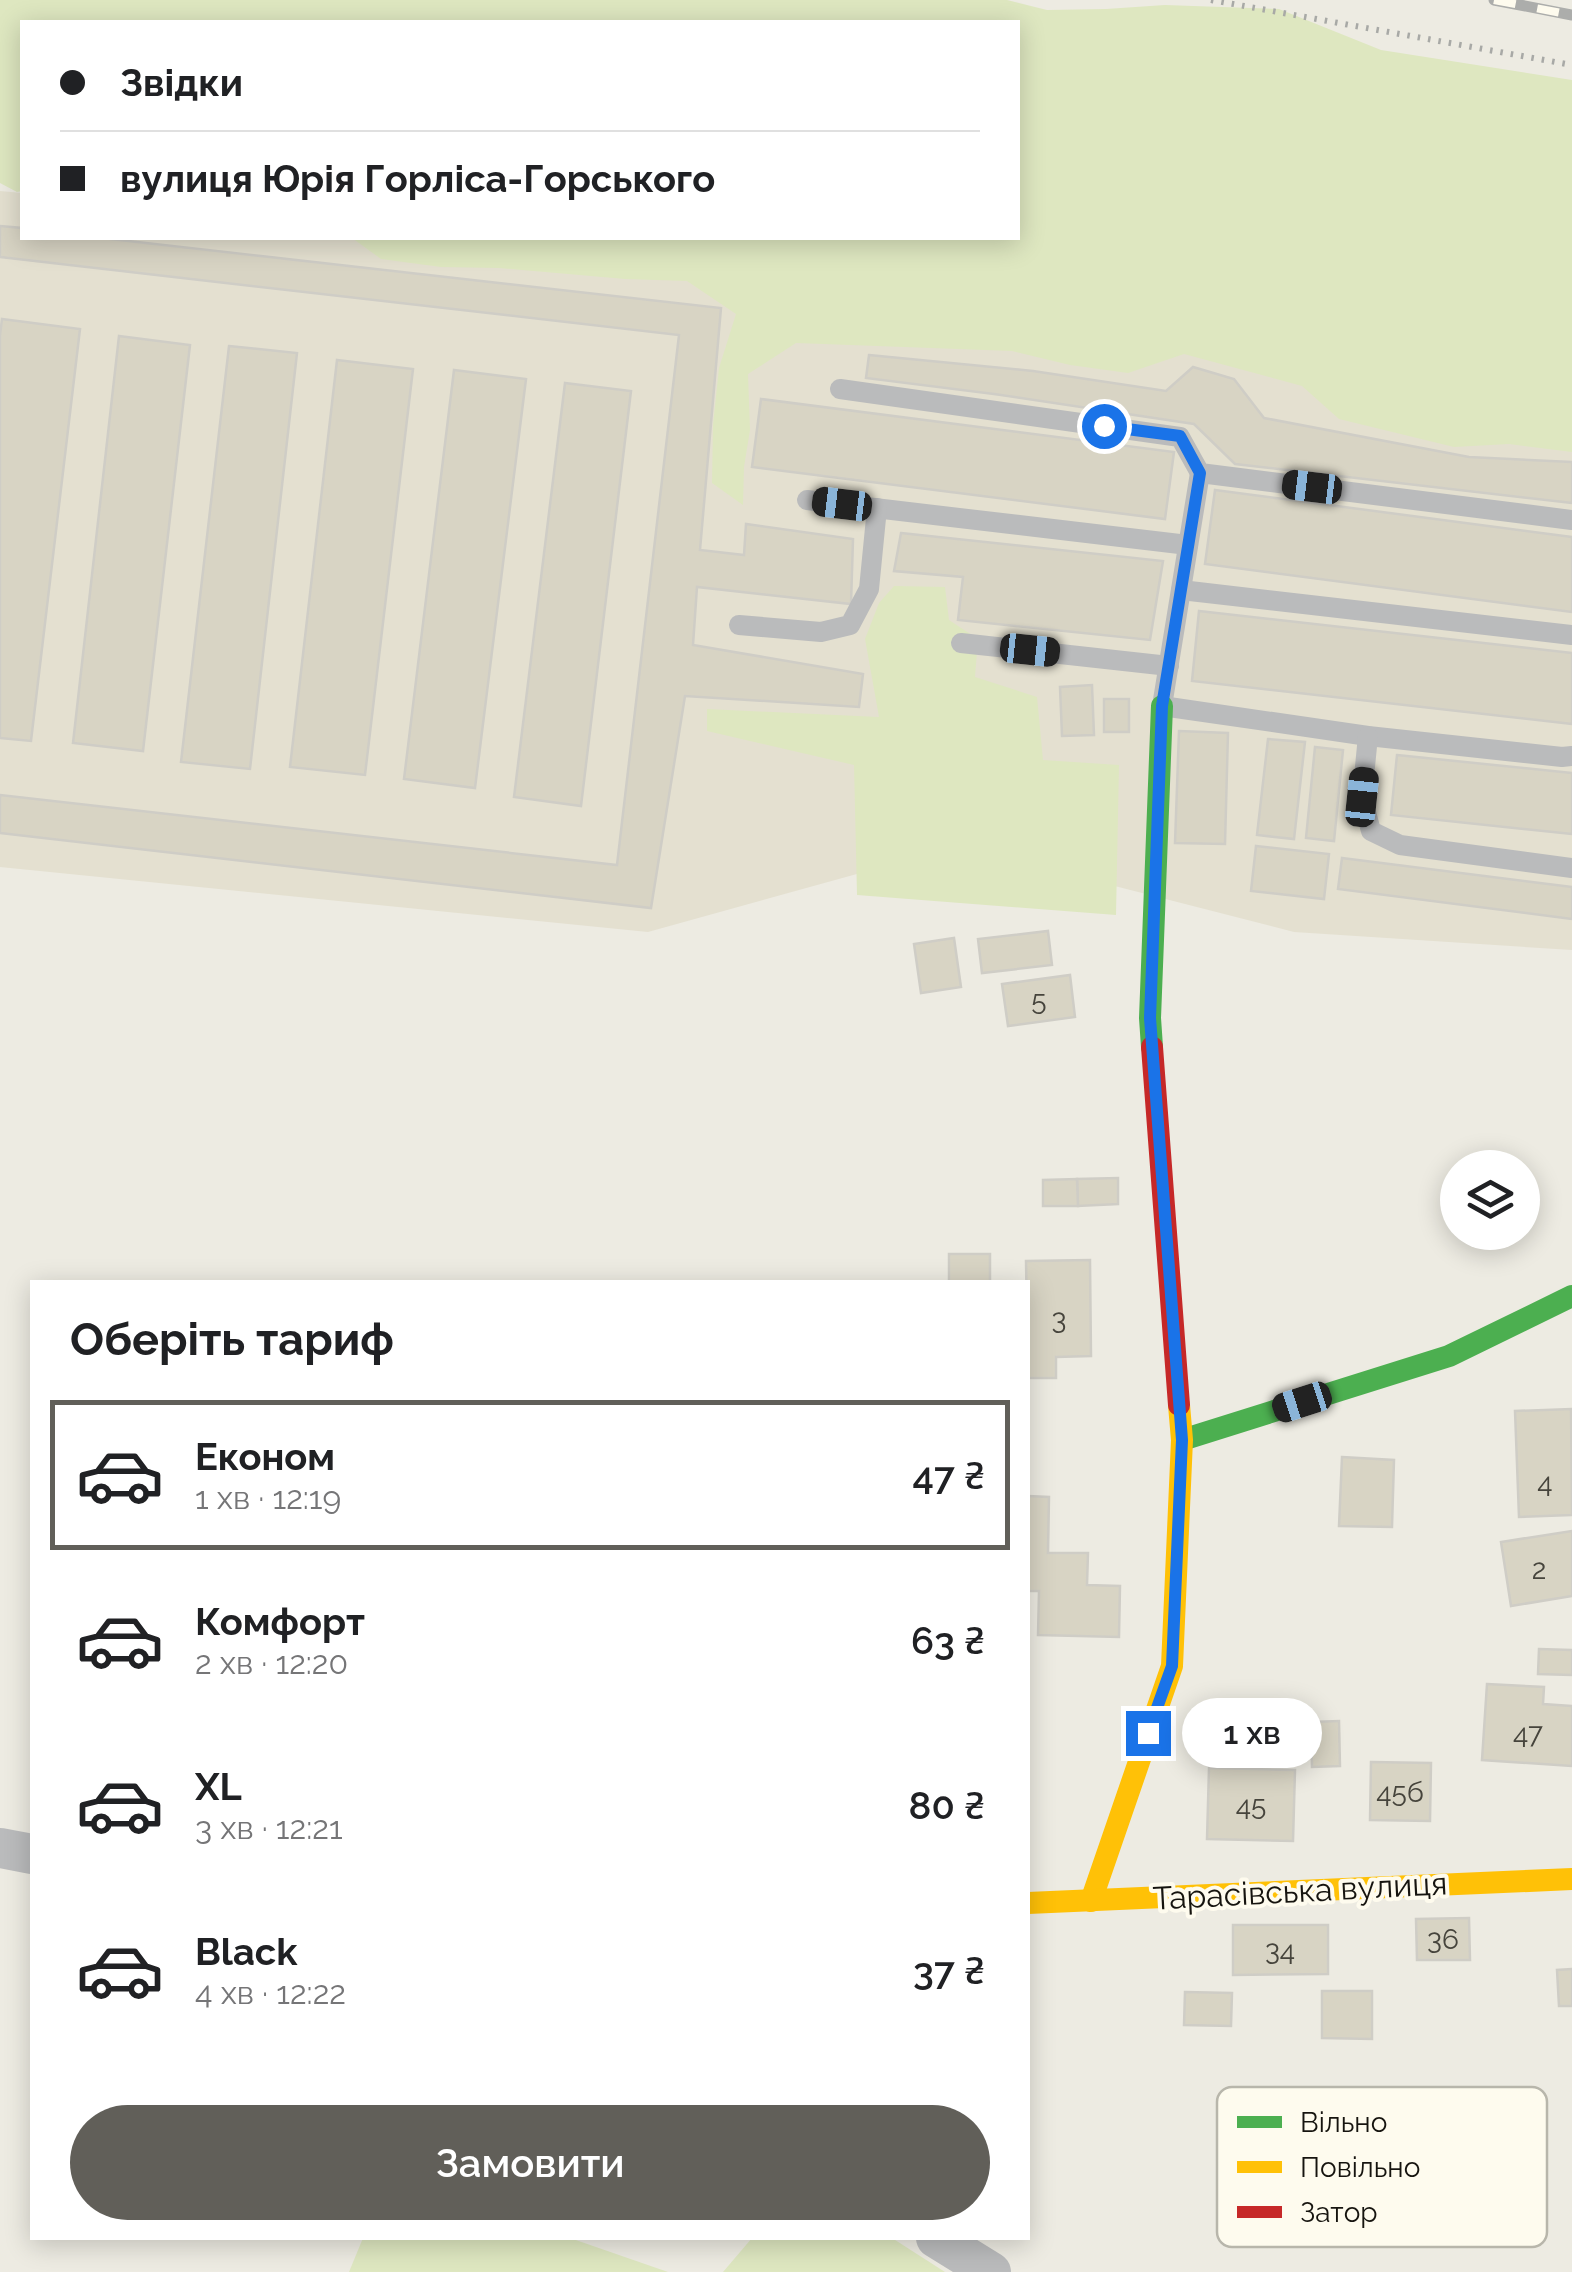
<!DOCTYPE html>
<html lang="uk">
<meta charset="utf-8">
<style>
body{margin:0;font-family:Raleway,sans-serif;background:#f6f6f6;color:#202124;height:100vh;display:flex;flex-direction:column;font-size:38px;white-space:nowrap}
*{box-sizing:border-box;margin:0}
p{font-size:32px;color:#757577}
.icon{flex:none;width:55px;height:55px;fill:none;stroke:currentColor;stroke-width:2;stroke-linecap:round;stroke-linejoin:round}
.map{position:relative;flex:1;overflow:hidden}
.drawer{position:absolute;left:30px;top:1280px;width:1000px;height:960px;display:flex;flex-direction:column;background:#fff;border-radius:0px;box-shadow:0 5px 25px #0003}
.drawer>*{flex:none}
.top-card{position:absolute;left:20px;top:20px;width:1000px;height:220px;border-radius:0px;box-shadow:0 5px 25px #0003;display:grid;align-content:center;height:220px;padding:0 40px;background:#fff}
.tools{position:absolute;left:1440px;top:1150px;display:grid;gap:20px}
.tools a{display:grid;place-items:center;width:100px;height:100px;border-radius:50%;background:#fff;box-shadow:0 5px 25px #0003;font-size:50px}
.end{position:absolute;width:45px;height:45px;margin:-22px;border:12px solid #1a73e8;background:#fff;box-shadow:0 0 0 5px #fff}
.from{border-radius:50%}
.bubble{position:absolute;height:70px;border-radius:35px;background:#fff;box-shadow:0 5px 25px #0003;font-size:32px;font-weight:600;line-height:70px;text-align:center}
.car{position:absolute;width:30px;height:60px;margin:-30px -15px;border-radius:12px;box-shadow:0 0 8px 2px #0007;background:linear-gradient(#222 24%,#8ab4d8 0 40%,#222 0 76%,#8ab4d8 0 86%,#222 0)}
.top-card b{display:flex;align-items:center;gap:35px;height:95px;font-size:38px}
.top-card b+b{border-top:2px solid #e0e0e0}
.top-card i{width:25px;height:25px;background:#202124}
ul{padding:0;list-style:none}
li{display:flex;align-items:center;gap:30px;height:150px;margin:0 20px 15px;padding:0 20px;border:5px solid transparent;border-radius:0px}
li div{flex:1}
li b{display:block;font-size:38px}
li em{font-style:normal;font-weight:600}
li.on{border-color:#615f59}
li>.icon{width:90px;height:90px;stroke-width:1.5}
h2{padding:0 40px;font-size:45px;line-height:120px}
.primary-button{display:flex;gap:20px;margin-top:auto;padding:20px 40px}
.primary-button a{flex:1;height:115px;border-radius:60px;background:#615f59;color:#fff;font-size:40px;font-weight:600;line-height:115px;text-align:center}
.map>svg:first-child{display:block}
</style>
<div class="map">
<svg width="1572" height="2272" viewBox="0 0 1572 2272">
<rect width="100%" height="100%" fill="#edebe2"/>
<polygon fill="#e4e0d0" points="0,191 22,193 22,238 485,238 1572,409 1572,950 1294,932 958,846 648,932 0,867"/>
<g fill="#dee7c0">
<polygon points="0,0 1007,0 1047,10 1106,9 1165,5 1279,9 1381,50 1572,80 1572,452 1509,444 1454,447 1339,419 1302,386 1184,354 1128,373 1070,365 1012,351 796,343 748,374 750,430 744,467 743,505 712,483 713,425 719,368 736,314 687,281 625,279 499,268 441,267 381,259 352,238 1018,238 1018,22 22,22 22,191 17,192 0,183"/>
<polygon points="894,586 945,587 949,620 978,639 975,677 1037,697 1043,760 1119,765 1116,915 857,895 854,765 707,731 707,709 879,717 865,639 879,603"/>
<polygon points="363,2238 570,2238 668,2272 349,2272"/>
<polygon points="752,2238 892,2238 945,2272 723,2272"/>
</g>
<g fill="#d8d4c4" stroke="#cfcdc6" stroke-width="2.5">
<polygon points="0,226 22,228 22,238 102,238 721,308 700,550 744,555 746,524 853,539 851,604 697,587 693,645 863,674 859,707 685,696 651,908 0,833 0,795 617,865 679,335 0,257"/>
<polygon points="2,319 80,329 31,741 0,738 0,335"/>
<polygon points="119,336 190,345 143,751 73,743"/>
<polygon points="229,346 297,353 250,769 181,762"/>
<polygon points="869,355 1033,371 1166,391 1193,367 1234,379 1264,418 1469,457 1572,462 1572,503 1235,464 1194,424 994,394 866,378"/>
<polygon points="337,360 413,369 365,775 290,767"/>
<polygon points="454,370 526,379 475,788 404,779"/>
<polygon points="565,383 631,391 581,806 514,797"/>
<polygon points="761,399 1174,452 1165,519 752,467"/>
<polygon points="1215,490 1572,537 1572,612 1205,564"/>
<polygon points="901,533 1163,561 1150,640 958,620 963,577 894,571"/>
<polygon points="1199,611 1572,653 1572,724 1192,681"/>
<polygon points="1092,685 1094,735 1062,736 1060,687"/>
<rect x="1104" y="699" width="25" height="33"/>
<polygon points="1179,731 1228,733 1225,844 1175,843"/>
<polygon points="1268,739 1305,742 1294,839 1257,835"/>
<polygon points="1315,747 1343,750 1334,841 1306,838"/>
<polygon points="1397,755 1572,773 1572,834 1391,815"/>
<polygon points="1256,846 1329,854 1324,899 1251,891"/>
<polygon points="1342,858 1572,887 1572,919 1338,889"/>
<polygon points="1048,931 1052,965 982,973 978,939"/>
<polygon points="954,938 961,987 921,993 914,944"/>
<polygon points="1070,975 1075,1017 1008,1026 1002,984"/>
<polygon points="1118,1178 1118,1204 1078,1206 1077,1179"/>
<polygon points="1077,1179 1078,1206 1043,1206 1043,1180"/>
<rect x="949" y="1254" width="41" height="28"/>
<polygon points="1090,1260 1091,1356 1056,1357 1056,1378 1028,1378 1026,1261"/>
<polygon points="1571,1409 1572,1515 1519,1517 1515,1411"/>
<polygon points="1342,1457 1394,1460 1392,1527 1339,1526"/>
<polygon points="1028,1496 1049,1497 1048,1553 1088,1553 1087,1585 1120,1586 1119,1637 1038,1635 1039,1591 1028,1591"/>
<polygon points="1572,1531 1572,1596 1511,1606 1501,1542"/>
<polygon points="1539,1649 1572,1650 1572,1675 1538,1674"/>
<polygon points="1487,1684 1544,1687 1543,1704 1572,1706 1572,1766 1482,1760"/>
<polygon points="1339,1721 1340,1766 1312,1767 1311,1722"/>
<polygon points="1371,1762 1431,1763 1430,1821 1370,1820"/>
<polygon points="1209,1768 1295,1770 1293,1841 1207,1839"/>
<polygon points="1469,1918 1470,1960 1417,1960 1416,1919"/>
<polygon points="1233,1925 1328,1925 1328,1974 1233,1975"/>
<polygon points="1572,1969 1572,2006 1559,2006 1557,1970"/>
<polygon points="1322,1991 1372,1991 1372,2039 1322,2038"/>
<polygon points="1185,1992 1232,1993 1231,2026 1184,2025"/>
</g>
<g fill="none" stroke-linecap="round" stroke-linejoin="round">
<polyline stroke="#a8a9a6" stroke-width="6" stroke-dasharray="2.5 8" stroke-linecap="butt" points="1211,0 1572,65"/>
<g stroke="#babbbc" stroke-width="20">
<polyline points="840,389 1180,437 1200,473 1572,520"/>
<polyline points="1200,473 1162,706 1368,736 1562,757 1572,756"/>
<polyline points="807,500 1188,545"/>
<polyline points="1181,590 1572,635"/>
<polyline points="739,625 821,632 850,625 869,589 877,508"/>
<polyline points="961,643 1169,666"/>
<polyline points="1368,736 1362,797 1371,831 1400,845 1572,868"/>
</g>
<g stroke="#babbbc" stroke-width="40">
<polyline points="0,1848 32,1854"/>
<polyline points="936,2238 991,2272"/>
</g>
<g stroke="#4caf50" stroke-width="22">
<polyline points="1152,1047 1150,1018 1162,706"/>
<polyline points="1182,1440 1449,1356 1572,1296"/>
</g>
<g stroke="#ffc107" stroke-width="22">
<polyline points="1091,1901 1172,1666 1182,1440 1179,1405"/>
<polyline points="1028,1903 1572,1879"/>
</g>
<polyline stroke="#c62828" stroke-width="22" points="1152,1047 1179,1405"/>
<defs>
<polyline id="rail" points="1494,0 1572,15"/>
</defs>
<use href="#rail" stroke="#acadab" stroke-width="11"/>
<use href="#rail" stroke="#fefbee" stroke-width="8" stroke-dasharray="22" stroke-linecap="butt"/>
</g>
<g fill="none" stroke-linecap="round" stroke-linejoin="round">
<polyline stroke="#1a73e8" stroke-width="12" points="1104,426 1180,436 1200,473 1162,706 1150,1018 1182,1440 1172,1666 1148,1733"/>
</g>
<g text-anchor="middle" stroke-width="8" stroke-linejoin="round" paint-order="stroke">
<g font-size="28" fill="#46443c">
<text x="1039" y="1010">5</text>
<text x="1059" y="1329">3</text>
<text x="1545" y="1492">4</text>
<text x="1539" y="1579">2</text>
<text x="1528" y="1743">47</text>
<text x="1400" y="1802">45б</text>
<text x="1251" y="1815">45</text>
<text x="1443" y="1949">36</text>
<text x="1280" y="1960">34</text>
</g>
<g font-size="32" fill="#16140f" stroke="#fefbee">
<text transform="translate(1300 1891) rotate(-3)" y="11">Тарасівська вулиця</text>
</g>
</g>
<rect x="1217" y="2087" width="330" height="160" rx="15" fill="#fefbee" stroke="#b8b6ab" stroke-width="2.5"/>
<rect x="1237" y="2116" width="45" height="12" fill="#4caf50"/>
<rect x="1237" y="2161" width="45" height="12" fill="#ffc107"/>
<rect x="1237" y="2206" width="45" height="12" fill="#c62828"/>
<g font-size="28" fill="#16140f">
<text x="1300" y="2132">Вільно</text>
<text x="1300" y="2177">Повільно</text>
<text x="1300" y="2222">Затор</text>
</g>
</svg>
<div class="tools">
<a><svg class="icon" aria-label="layers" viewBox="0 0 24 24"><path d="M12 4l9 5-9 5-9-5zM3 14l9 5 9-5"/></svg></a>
</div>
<i class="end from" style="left:1104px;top:426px"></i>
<i class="end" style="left:1148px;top:1733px"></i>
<div class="bubble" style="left:1182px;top:1698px;width:140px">1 хв</div>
<i class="car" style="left:1312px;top:487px;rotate:277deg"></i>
<i class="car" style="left:842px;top:504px;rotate:277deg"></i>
<i class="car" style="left:1030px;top:650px;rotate:96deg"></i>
<i class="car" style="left:1362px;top:797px;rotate:6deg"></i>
<i class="car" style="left:1302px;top:1402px;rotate:252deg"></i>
<div class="top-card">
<b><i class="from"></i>Звідки</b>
<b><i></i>вулиця Юрія Горліса-Горського</b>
</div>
<section class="drawer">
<h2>Оберіть тариф</h2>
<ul>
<li class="on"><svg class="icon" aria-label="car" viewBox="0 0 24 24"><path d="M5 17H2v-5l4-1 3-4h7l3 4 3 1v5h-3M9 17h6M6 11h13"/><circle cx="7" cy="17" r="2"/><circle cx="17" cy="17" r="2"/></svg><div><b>Економ</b><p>1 хв · 12:19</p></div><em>47 ₴</em></li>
<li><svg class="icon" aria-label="car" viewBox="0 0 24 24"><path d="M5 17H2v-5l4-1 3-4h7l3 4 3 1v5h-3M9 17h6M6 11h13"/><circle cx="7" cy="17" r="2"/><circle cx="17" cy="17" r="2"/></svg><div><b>Комфорт</b><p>2 хв · 12:20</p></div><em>63 ₴</em></li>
<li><svg class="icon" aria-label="car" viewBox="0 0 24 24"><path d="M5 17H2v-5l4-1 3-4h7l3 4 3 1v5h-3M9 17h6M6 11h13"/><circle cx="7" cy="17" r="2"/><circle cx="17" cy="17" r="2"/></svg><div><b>XL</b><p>3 хв · 12:21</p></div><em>80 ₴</em></li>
<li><svg class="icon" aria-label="car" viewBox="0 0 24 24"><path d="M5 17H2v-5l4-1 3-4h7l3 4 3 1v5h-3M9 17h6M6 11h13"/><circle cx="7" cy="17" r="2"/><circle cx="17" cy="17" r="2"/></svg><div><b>Black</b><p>4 хв · 12:22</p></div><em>37 ₴</em></li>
</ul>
<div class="primary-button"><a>Замовити</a></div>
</section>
</div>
